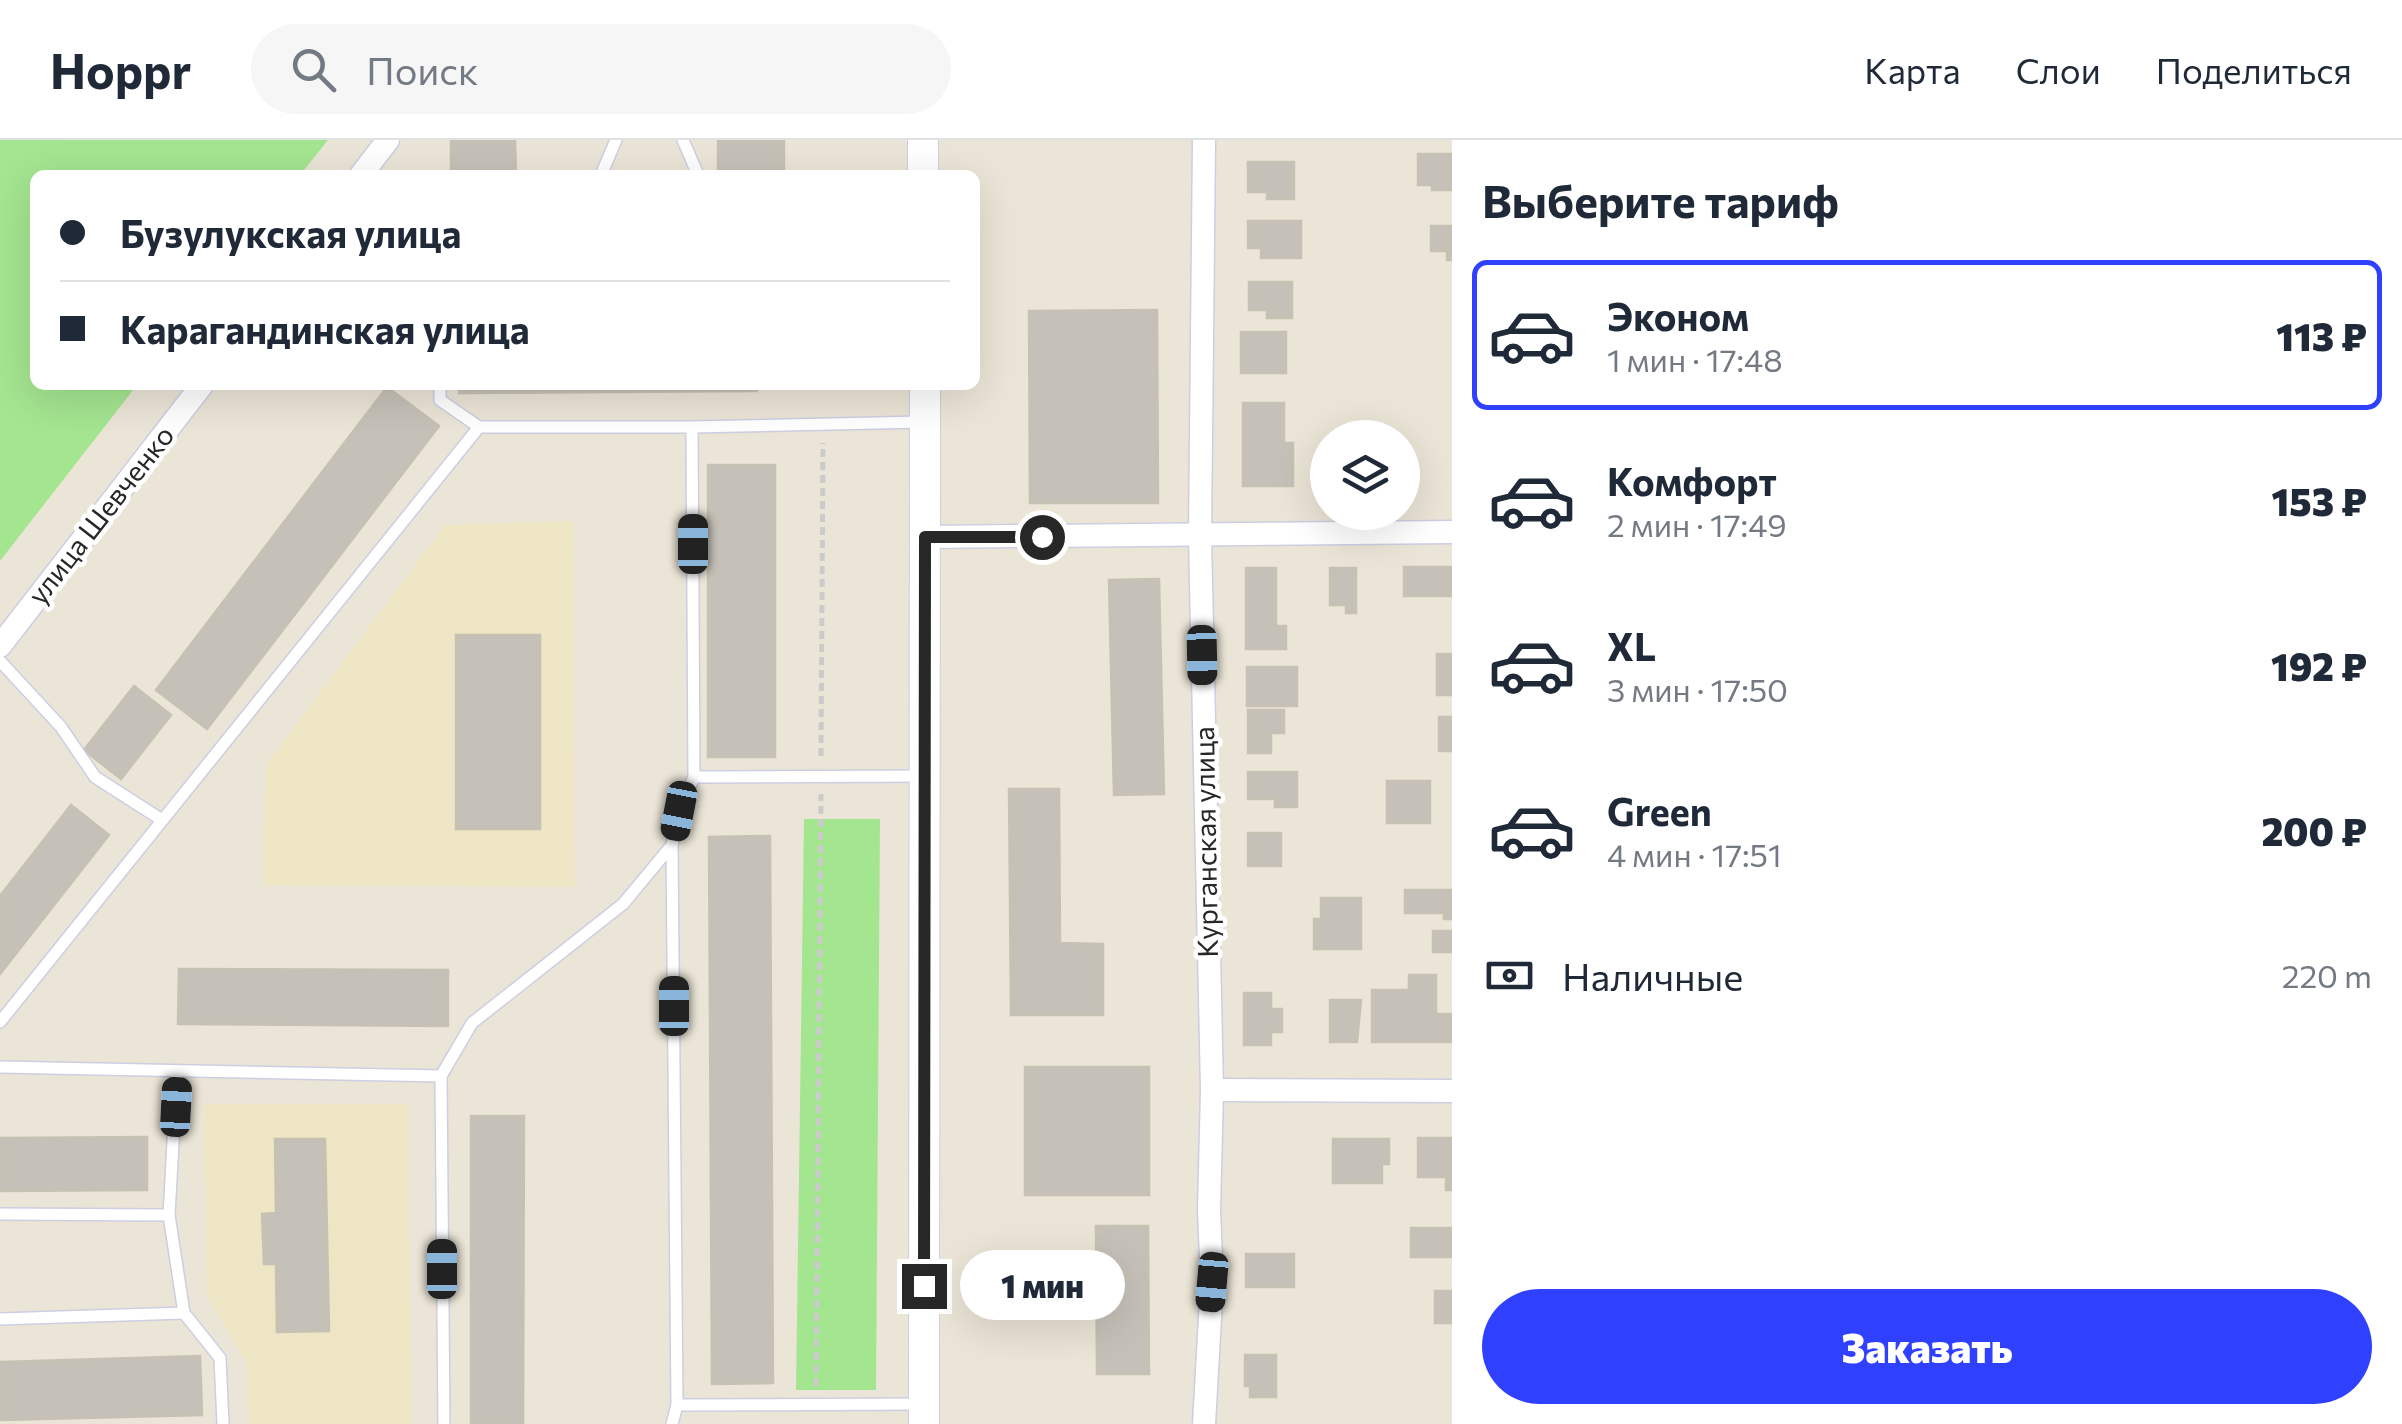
<!DOCTYPE html>
<html lang="ru">
<meta charset="utf-8">
<style>
body{margin:0;font-family:Commissioner,sans-serif;background:#f6f6f7;color:#1f2937;height:100vh;display:flex;flex-direction:column;font-size:38px;white-space:nowrap}
*{box-sizing:border-box;margin:0}
p{font-size:32px;color:#747a83}
.icon{flex:none;width:55px;height:55px;fill:none;stroke:currentColor;stroke-width:2;stroke-linecap:round;stroke-linejoin:round}
.map{position:relative;flex:1;overflow:hidden}
.drawer{display:flex;flex-direction:column;background:#fff;width:950px}
.drawer>*{flex:none}
.guide{position:absolute;left:30px;top:30px;width:950px;height:220px;border-radius:15px;box-shadow:0 10px 40px #0002;display:grid;align-content:center;height:220px;padding:0 30px;background:#fff}
.buttons{position:absolute;left:1310px;top:280px;display:grid;gap:20px}
.buttons a{display:grid;place-items:center;width:110px;height:110px;border-radius:50%;background:#fff;box-shadow:0 10px 40px #0002;font-size:50px}
.end{position:absolute;width:45px;height:45px;margin:-22px;border:12px solid #272727;background:#fff;box-shadow:0 0 0 5px #fff}
.from{border-radius:50%}
.bubble{position:absolute;height:70px;border-radius:35px;background:#fff;box-shadow:0 10px 40px #0002;font-size:32px;font-weight:800;line-height:70px;text-align:center}
.car{position:absolute;width:30px;height:60px;margin:-30px -15px;border-radius:12px;box-shadow:0 0 8px 2px #0007;background:linear-gradient(#222 24%,#8ab4d8 0 40%,#222 0 76%,#8ab4d8 0 86%,#222 0)}
.guide b{display:flex;align-items:center;gap:35px;height:95px;font-size:38px}
.guide b+b{border-top:2px solid #e0e1e3}
.guide i{width:25px;height:25px;background:#1f2937}
ul{padding:0;list-style:none}
li{display:flex;align-items:center;gap:30px;height:150px;margin:0 20px 15px;padding:0 10px;border:5px solid transparent;border-radius:15px}
li div{flex:1}
li b{display:block;font-size:38px}
li em{font-style:normal;font-weight:800}
li.current{border-color:#3040ff}
li>.icon{width:90px;height:90px;stroke-width:1.5}
h2{padding:0 30px;font-size:45px;line-height:120px}
.pay{display:flex;align-items:center;gap:25px;height:110px;padding:0 30px;font-size:38px}
.pay p{margin-inline-start:auto}
.action{display:flex;gap:20px;margin-top:auto;padding:20px 30px}
.action a{flex:1;height:115px;border-radius:60px;background:#3040ff;color:#fff;font-size:40px;font-weight:800;line-height:115px;text-align:center}
header{display:flex;align-items:center;gap:60px;box-sizing:border-box;height:140px;padding:0 50px;background:#fff;border-bottom:2px solid #e0e1e3}
header strong{font-size:48px}
nav{display:flex;gap:55px;margin-inline-start:auto;font-size:35px}
.search{width:700px;height:90px;background:#f6f6f7;display:flex;align-items:center;gap:25px;box-sizing:border-box;padding:0 35px;border-radius:55px;color:#747a83;font-size:38px}
main{display:flex;flex:1;min-height:0}
.map>svg:first-child{display:block}
</style>
<header>
<strong>Hoppr</strong>
<div class="search"><svg class="icon" aria-label="search" viewBox="0 0 24 24"><circle cx="10" cy="10" r="6"/><path d="M15 15l6 6"/></svg>Поиск</div>
<nav><a>Карта</a><a>Слои</a><a>Поделиться</a></nav>
</header>
<main>
<div class="map">
<svg width="1452" height="1284" viewBox="0 0 1452 1284">
<rect width="100%" height="100%" fill="#ebe5d7"/>
<g fill="#eee5c5">
<polygon points="573,381 575,747 263,745 266,625 445,385"/>
<polygon points="204,964 408,964 411,1284 249,1284 247,1224 207,1156"/>
</g>
<g fill="#a4e590">
<polygon points="0,0 328,0 300,35 35,35 35,245 137,245 0,421"/>
<polygon points="804,679 880,679 876,1250 796,1250"/>
</g>
<g fill="#c6c1b8" stroke="#c6c1b2" stroke-width="2.5">
<polygon points="451,0 515,0 516,35 451,35"/>
<rect x="718" y="0" width="66" height="35"/>
<polygon points="1418,14 1452,14 1452,50 1432,50 1432,45 1418,45"/>
<polygon points="1248,22 1294,22 1294,59 1267,59 1267,52 1248,52"/>
<polygon points="1248,81 1301,81 1301,118 1261,118 1261,108 1248,108"/>
<polygon points="1431,86 1452,86 1452,120 1447,120 1447,111 1431,111"/>
<polygon points="1249,142 1292,142 1292,178 1267,178 1267,170 1249,170"/>
<polygon points="1157,170 1158,363 1030,363 1029,171"/>
<rect x="1241" y="192" width="45" height="41"/>
<polygon points="459,245 757,245 757,251 459,253"/>
<polygon points="387,247 439,286 207,589 156,550"/>
<polygon points="1243,263 1284,263 1284,303 1293,303 1293,346 1243,346"/>
<rect x="708" y="325" width="67" height="292"/>
<rect x="1404" y="427" width="48" height="29"/>
<polygon points="1246,428 1276,428 1276,486 1286,486 1286,509 1246,509"/>
<polygon points="1330,428 1356,428 1356,473 1346,473 1346,465 1330,465"/>
<polygon points="1159,439 1164,654 1114,655 1109,440"/>
<rect x="456" y="495" width="84" height="194"/>
<rect x="1437" y="514" width="15" height="41"/>
<rect x="1247" y="527" width="50" height="39"/>
<polygon points="134,546 171,575 121,639 84,610"/>
<polygon points="1248,570 1284,570 1284,593 1271,593 1271,613 1248,613"/>
<rect x="1439" y="577" width="13" height="34"/>
<polygon points="1248,632 1297,632 1297,667 1275,667 1275,659 1248,659"/>
<rect x="1387" y="641" width="43" height="42"/>
<polygon points="1009,649 1059,649 1060,803 1103,804 1103,875 1011,875"/>
<polygon points="71,665 109,695 0,834 0,756"/>
<rect x="1248" y="693" width="33" height="33"/>
<polygon points="770,696 773,1243 712,1244 709,697"/>
<polygon points="1405,750 1452,750 1452,779 1444,779 1444,773 1405,773"/>
<polygon points="1321,758 1361,758 1361,809 1314,809 1314,779 1321,779"/>
<rect x="1433" y="791" width="19" height="21"/>
<polygon points="179,829 448,830 448,886 178,884"/>
<polygon points="1409,835 1436,835 1436,874 1452,874 1452,902 1372,902 1372,850 1409,850"/>
<polygon points="1244,853 1271,853 1271,869 1282,869 1282,892 1271,892 1271,905 1244,905"/>
<polygon points="1330,860 1361,860 1357,902 1330,902"/>
<rect x="1025" y="927" width="124" height="128"/>
<polygon points="471,976 524,976 523,1284 471,1284"/>
<polygon points="147,997 147,1050 0,1051 0,998"/>
<polygon points="1418,998 1452,998 1452,1050 1446,1050 1446,1037 1418,1037"/>
<polygon points="275,999 325,999 329,1191 277,1192 276,1124 264,1124 262,1074 276,1073"/>
<polygon points="1333,999 1389,999 1389,1024 1382,1024 1382,1043 1333,1043"/>
<polygon points="1096,1086 1148,1086 1149,1234 1097,1234"/>
<rect x="1411" y="1088" width="41" height="29"/>
<rect x="1246" y="1114" width="48" height="33"/>
<rect x="1435" y="1151" width="17" height="32"/>
<polygon points="1245,1215 1276,1215 1276,1257 1250,1257 1250,1246 1245,1246"/>
<polygon points="200,1216 202,1275 0,1280 0,1222"/>
</g>
<g fill="none" stroke-linecap="round" stroke-linejoin="round">
<defs>
<g id="lane">
<polyline points="683,0 698,35"/>
<polyline points="601,35 616,0"/>
<polyline points="440,245 440,260 479,287 692,287"/>
<polyline points="0,521 61,587 95,637 162,680"/>
<polyline points="694,637 925,636"/>
<polyline points="0,882 479,287"/>
<polyline points="0,927 441,936 472,883 623,764 672,705"/>
<polyline points="441,936 444,1284"/>
<polyline points="0,1074 169,1075 177,931"/>
<polyline points="169,1075 184,1173 220,1218 223,1284"/>
<polyline points="0,1179 184,1173"/>
<polyline points="677,1265 923,1264"/>
<polyline points="672,1284 677,1265 672,705 679,671 694,637 692,287 922,282"/>
</g>
<g id="street">
<polyline points="361,35 388,0"/>
<polyline points="925,397 1452,392"/>
<polyline points="0,506 202,245"/>
<polyline points="1212,950 1452,951"/>
<polyline points="1204,1284 1212,1142 1209,1070 1212,950 1200,396 1204,0"/>
</g>
<g id="secondary">
<polyline points="923,0 923,35"/>
<polyline points="924,1284 925,245"/>
</g>
</defs>
<use href="#lane" stroke="#cdcee2" stroke-width="14"/>
<use href="#street" stroke="#cdcee2" stroke-width="25"/>
<use href="#secondary" stroke="#cdcee2" stroke-width="32"/>
<g stroke="#cbcbcb" stroke-width="5" stroke-dasharray="8 5" stroke-linecap="butt">
<polyline points="833,245 833,246"/>
<polyline points="821,616 823,303"/>
<polyline points="816,1246 821,654"/>
</g>
<use href="#lane" stroke="#fff" stroke-width="11"/>
<use href="#street" stroke="#fff" stroke-width="22"/>
<use href="#secondary" stroke="#fff" stroke-width="30"/>
</g>
<g fill="none" stroke-linecap="round" stroke-linejoin="round">
<polyline stroke="#272727" stroke-width="12" points="924,1146 925,397 1042,397"/>
</g>
<g text-anchor="middle" stroke-width="9" stroke-linejoin="round" paint-order="stroke">
<g font-size="28" fill="#272727" stroke="#fff">
<text transform="translate(101 375) rotate(-52)" y="10">улица Шевченко</text>
<text transform="translate(1206 702) rotate(-91)" y="10">Курганская улица</text>
</g>
</g>
</svg>
<div class="buttons">
<a><svg class="icon" aria-label="layers" viewBox="0 0 24 24"><path d="M12 4l9 5-9 5-9-5zM3 14l9 5 9-5"/></svg></a>
</div>
<i class="end from" style="left:1042px;top:397px"></i>
<i class="end" style="left:924px;top:1146px"></i>
<div class="bubble" style="left:960px;top:1110px;width:165px">1 мин</div>
<i class="car" style="left:693px;top:404px;rotate:0deg"></i>
<i class="car" style="left:1202px;top:515px;rotate:179deg"></i>
<i class="car" style="left:679px;top:671px;rotate:191deg"></i>
<i class="car" style="left:674px;top:866px;rotate:0deg"></i>
<i class="car" style="left:176px;top:967px;rotate:3deg"></i>
<i class="car" style="left:442px;top:1129px;rotate:0deg"></i>
<i class="car" style="left:1212px;top:1142px;rotate:185deg"></i>
<div class="guide">
<b><i class="from"></i>Бузулукская улица</b>
<b><i></i>Карагандинская улица</b>
</div>
</div>
<section class="drawer">
<h2>Выберите тариф</h2>
<ul>
<li class="current"><svg class="icon" aria-label="car" viewBox="0 0 24 24"><path d="M5 17H2v-5l4-1 3-4h7l3 4 3 1v5h-3M9 17h6M6 11h13"/><circle cx="7" cy="17" r="2"/><circle cx="17" cy="17" r="2"/></svg><div><b>Эконом</b><p>1 мин · 17:48</p></div><em>113 ₽</em></li>
<li><svg class="icon" aria-label="car" viewBox="0 0 24 24"><path d="M5 17H2v-5l4-1 3-4h7l3 4 3 1v5h-3M9 17h6M6 11h13"/><circle cx="7" cy="17" r="2"/><circle cx="17" cy="17" r="2"/></svg><div><b>Комфорт</b><p>2 мин · 17:49</p></div><em>153 ₽</em></li>
<li><svg class="icon" aria-label="car" viewBox="0 0 24 24"><path d="M5 17H2v-5l4-1 3-4h7l3 4 3 1v5h-3M9 17h6M6 11h13"/><circle cx="7" cy="17" r="2"/><circle cx="17" cy="17" r="2"/></svg><div><b>XL</b><p>3 мин · 17:50</p></div><em>192 ₽</em></li>
<li><svg class="icon" aria-label="car" viewBox="0 0 24 24"><path d="M5 17H2v-5l4-1 3-4h7l3 4 3 1v5h-3M9 17h6M6 11h13"/><circle cx="7" cy="17" r="2"/><circle cx="17" cy="17" r="2"/></svg><div><b>Green</b><p>4 мин · 17:51</p></div><em>200 ₽</em></li>
</ul>
<div class="pay"><svg class="icon" aria-label="cash" viewBox="0 0 24 24"><path d="M3 7h18v10H3z"/><circle cx="12" cy="12" r="2"/></svg>Наличные<p>220 m</p></div>
<div class="action"><a>Заказать</a></div>
</section>
</main>
